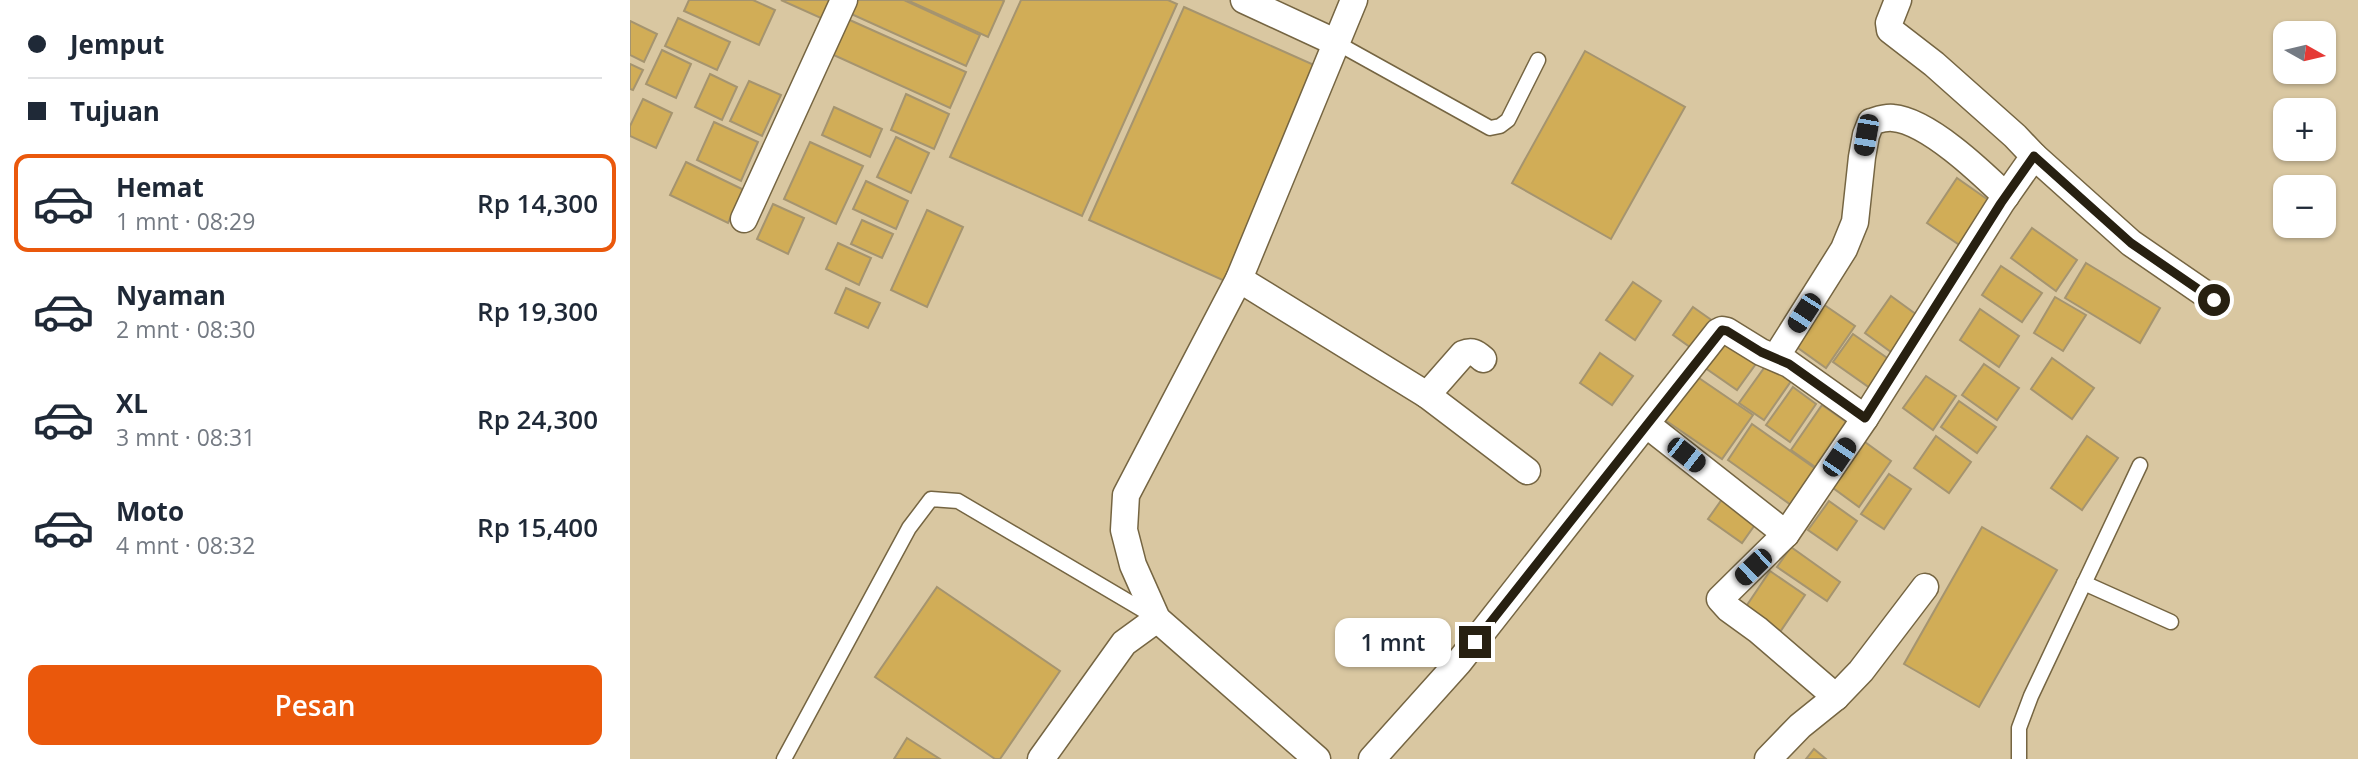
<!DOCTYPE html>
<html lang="id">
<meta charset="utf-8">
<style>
body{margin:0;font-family:"Open Sans",sans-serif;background:#f2f2f3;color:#1f2937;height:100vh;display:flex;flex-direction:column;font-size:26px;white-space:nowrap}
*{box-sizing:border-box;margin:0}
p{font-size:23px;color:#747a83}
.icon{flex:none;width:38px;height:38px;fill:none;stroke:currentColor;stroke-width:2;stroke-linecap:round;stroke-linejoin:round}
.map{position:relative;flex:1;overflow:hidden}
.side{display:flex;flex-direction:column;background:#fff;width:630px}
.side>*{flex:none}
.hud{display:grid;align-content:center;height:154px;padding:0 28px;background:#fff}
.needle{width:46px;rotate:98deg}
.controls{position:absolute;left:1643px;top:21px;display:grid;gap:14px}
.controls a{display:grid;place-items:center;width:63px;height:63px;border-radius:14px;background:#fff;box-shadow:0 2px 5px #0004;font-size:35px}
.end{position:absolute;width:32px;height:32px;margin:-16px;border:9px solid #272011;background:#fff;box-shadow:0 0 0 4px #fff}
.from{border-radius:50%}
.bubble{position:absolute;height:49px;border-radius:14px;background:#fff;box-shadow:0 2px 5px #0004;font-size:23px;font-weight:600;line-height:49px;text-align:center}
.car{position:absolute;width:21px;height:42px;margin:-21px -10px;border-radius:9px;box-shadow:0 0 5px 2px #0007;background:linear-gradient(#222 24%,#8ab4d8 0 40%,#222 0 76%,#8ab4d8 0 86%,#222 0)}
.hud b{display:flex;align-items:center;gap:24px;height:66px;font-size:26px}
.hud b+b{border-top:2px solid #e0e1e3}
.hud i{width:18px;height:18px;background:#1f2937}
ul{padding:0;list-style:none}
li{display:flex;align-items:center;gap:21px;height:98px;margin:0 14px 10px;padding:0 14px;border:4px solid transparent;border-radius:14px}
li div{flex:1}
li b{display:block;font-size:26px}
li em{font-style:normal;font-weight:600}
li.on{border-color:#ea580c}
li>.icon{width:63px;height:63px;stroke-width:1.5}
.primary-button{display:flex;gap:14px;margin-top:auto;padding:14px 28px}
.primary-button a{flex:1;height:80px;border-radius:14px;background:#ea580c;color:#fff;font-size:28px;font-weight:600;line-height:80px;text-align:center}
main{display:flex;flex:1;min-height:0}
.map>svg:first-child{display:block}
</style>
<main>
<section class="side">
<div class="hud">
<b><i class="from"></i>Jemput</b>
<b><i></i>Tujuan</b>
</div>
<ul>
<li class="on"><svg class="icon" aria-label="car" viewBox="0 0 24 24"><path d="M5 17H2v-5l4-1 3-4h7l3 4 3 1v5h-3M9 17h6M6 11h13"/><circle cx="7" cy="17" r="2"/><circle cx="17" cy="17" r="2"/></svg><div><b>Hemat</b><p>1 mnt · 08:29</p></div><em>Rp 14,300</em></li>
<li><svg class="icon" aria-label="car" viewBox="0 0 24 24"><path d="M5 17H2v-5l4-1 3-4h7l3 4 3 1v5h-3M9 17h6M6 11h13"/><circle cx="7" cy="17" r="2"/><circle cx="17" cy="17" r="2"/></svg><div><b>Nyaman</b><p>2 mnt · 08:30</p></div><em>Rp 19,300</em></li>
<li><svg class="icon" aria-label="car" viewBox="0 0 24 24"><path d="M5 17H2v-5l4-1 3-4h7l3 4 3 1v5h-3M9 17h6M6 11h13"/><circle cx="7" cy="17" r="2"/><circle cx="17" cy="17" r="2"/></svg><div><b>XL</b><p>3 mnt · 08:31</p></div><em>Rp 24,300</em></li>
<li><svg class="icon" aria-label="car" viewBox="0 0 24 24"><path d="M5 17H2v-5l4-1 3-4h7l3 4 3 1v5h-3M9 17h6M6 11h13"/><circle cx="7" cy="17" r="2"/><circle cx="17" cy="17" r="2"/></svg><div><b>Moto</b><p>4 mnt · 08:32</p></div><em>Rp 15,400</em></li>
</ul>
<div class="primary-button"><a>Pesan</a></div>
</section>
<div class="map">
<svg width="1728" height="759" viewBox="0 0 1728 759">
<rect width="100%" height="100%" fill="#d9c7a1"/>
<g fill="#d1ad57" stroke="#a5946f" stroke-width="2">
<polygon points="59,0 123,0 145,10 129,45 54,11"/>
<polygon points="151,0 202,0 193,19"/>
<polygon points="225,0 274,0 350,35 336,66 219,13"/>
<polygon points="277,0 372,0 374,1 358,37"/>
<polygon points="391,0 538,0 547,4 452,216 320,157"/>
<polygon points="554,7 693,69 597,282 459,220"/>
<polygon points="213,17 336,72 320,108 197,52"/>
<polygon points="48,18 100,42 87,70 35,46"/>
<polygon points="0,21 27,34 14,62 0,55"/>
<polygon points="32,50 61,64 46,98 16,84"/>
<polygon points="955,51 1055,107 981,239 882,183"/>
<polygon points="0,64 13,70 3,90 0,89"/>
<polygon points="80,74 107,87 92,120 65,107"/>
<polygon points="119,81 151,95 132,136 100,121"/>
<polygon points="276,94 319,114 304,149 261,130"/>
<polygon points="13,99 42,113 26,148 0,136 0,126"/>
<polygon points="204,107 252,129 240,157 192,135"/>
<polygon points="84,122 128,142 111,181 67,160"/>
<polygon points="266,137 299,153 281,193 247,177"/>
<polygon points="180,142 233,166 206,224 154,199"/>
<polygon points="56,162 114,190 98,223 40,195"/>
<polygon points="1327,178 1364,204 1334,248 1297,223"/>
<polygon points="236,181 278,201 266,229 223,209"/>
<polygon points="143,204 174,218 158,254 127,239"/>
<polygon points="297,210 333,227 297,307 261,290"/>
<polygon points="232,220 263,234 252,258 221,244"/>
<polygon points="1402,228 1447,260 1426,291 1381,258"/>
<polygon points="208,243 241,258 229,285 196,269"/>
<polygon points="1456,263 1530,308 1510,343 1435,298"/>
<polygon points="1371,266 1412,293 1392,322 1352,295"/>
<polygon points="1003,282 1031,301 1005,340 976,320"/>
<polygon points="216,288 250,303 238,328 205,313"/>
<polygon points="1261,296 1287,315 1261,352 1235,333"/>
<polygon points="1425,297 1456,315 1433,351 1404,333"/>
<polygon points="1190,302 1225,326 1196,368 1161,343"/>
<polygon points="1063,307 1087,324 1067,352 1043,335"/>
<polygon points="1350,309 1389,336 1369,367 1330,340"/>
<polygon points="1223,334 1260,360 1240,388 1203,362"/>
<polygon points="1092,335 1128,361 1107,390 1071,365"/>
<polygon points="970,353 1003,376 982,405 950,383"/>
<polygon points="1142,357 1166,374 1134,420 1109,403"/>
<polygon points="1422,358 1464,388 1442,419 1401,389"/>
<polygon points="1354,364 1389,388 1367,420 1332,395"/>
<polygon points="1066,376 1123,415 1092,459 1035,420"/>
<polygon points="1296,376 1326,396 1303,430 1273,408"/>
<polygon points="1163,387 1186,404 1160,442 1136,425"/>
<polygon points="1329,401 1366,427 1347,453 1311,427"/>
<polygon points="1192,405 1222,426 1191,471 1161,450"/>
<polygon points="1122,424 1193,474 1168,510 1098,460"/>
<polygon points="1306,436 1341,462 1319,493 1284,468"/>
<polygon points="1457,436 1488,458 1452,510 1421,488"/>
<polygon points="1235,442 1261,461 1229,507 1203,488"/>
<polygon points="1259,474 1281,489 1254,529 1231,514"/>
<polygon points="1095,495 1129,519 1112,543 1078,519"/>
<polygon points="1199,501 1227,521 1207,550 1178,530"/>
<polygon points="1352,527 1427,570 1349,707 1274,664"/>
<polygon points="1161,547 1210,582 1197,601 1147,567"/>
<polygon points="1140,571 1175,595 1148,635 1113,611"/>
<polygon points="307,587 430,671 370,759 365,759 245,677"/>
<polygon points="277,738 310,759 264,759"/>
<polygon points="1184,749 1196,759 1176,759"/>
</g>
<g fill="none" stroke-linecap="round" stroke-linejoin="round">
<defs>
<g id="service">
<polyline points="707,43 860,128 870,126 878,120 908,60"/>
<polyline points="1454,583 1541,622"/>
<polyline points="154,759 279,528 301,499 328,501 523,616"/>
<polyline points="1389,759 1389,728 1401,696 1510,465"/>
</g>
<g id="minor">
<polyline points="614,0 707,43"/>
<polyline points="1404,156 1501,243 1584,300"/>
<polyline points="114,219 214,0"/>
<path d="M609,279l188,116 36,-41c9,-4 13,-1 20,5"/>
<path d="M1146,357l68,-108 11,-27 7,-65 4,-22 5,-13c7,-2 14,-5 22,-4 35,3 88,54 113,78"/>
<polyline points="797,395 897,471"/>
<polyline points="1016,424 1156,534"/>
<polyline points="1206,697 1128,630 1099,609 1090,599 1156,534 1235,418 1371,203 1404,156 1385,136 1304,64 1260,30 1259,23 1268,0"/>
<polyline points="411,759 494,643 527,619"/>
<polyline points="687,759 527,619 503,565 494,530 496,495 609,279 724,0"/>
<polyline points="742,759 829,662 1088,332 1092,330 1097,331 1131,352 1159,364 1235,418"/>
<polyline points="1138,759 1170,726 1206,697 1231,671 1295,587"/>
</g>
</defs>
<use href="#service" stroke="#756542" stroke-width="17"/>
<use href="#minor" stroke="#756542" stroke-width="29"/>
<use href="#service" stroke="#fff" stroke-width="14"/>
<use href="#minor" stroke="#fff" stroke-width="26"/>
</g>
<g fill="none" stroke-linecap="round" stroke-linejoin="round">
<polyline stroke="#272011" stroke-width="9" points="845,642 1092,330 1097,331 1131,352 1159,364 1235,418 1371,203 1404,156 1501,243 1584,300"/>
</g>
</svg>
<div class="controls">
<a><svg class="needle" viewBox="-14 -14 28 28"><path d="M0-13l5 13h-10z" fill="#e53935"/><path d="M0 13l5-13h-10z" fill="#747a83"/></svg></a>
<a>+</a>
<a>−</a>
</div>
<i class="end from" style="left:1584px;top:300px"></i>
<i class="end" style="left:845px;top:642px"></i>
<div class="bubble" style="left:705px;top:618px;width:116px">1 mnt</div>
<i class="car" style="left:1236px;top:135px;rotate:190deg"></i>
<i class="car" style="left:1174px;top:313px;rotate:213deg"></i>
<i class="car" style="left:1056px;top:455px;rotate:128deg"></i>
<i class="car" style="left:1209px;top:457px;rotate:34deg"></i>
<i class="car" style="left:1123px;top:567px;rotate:226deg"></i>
</div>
</main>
